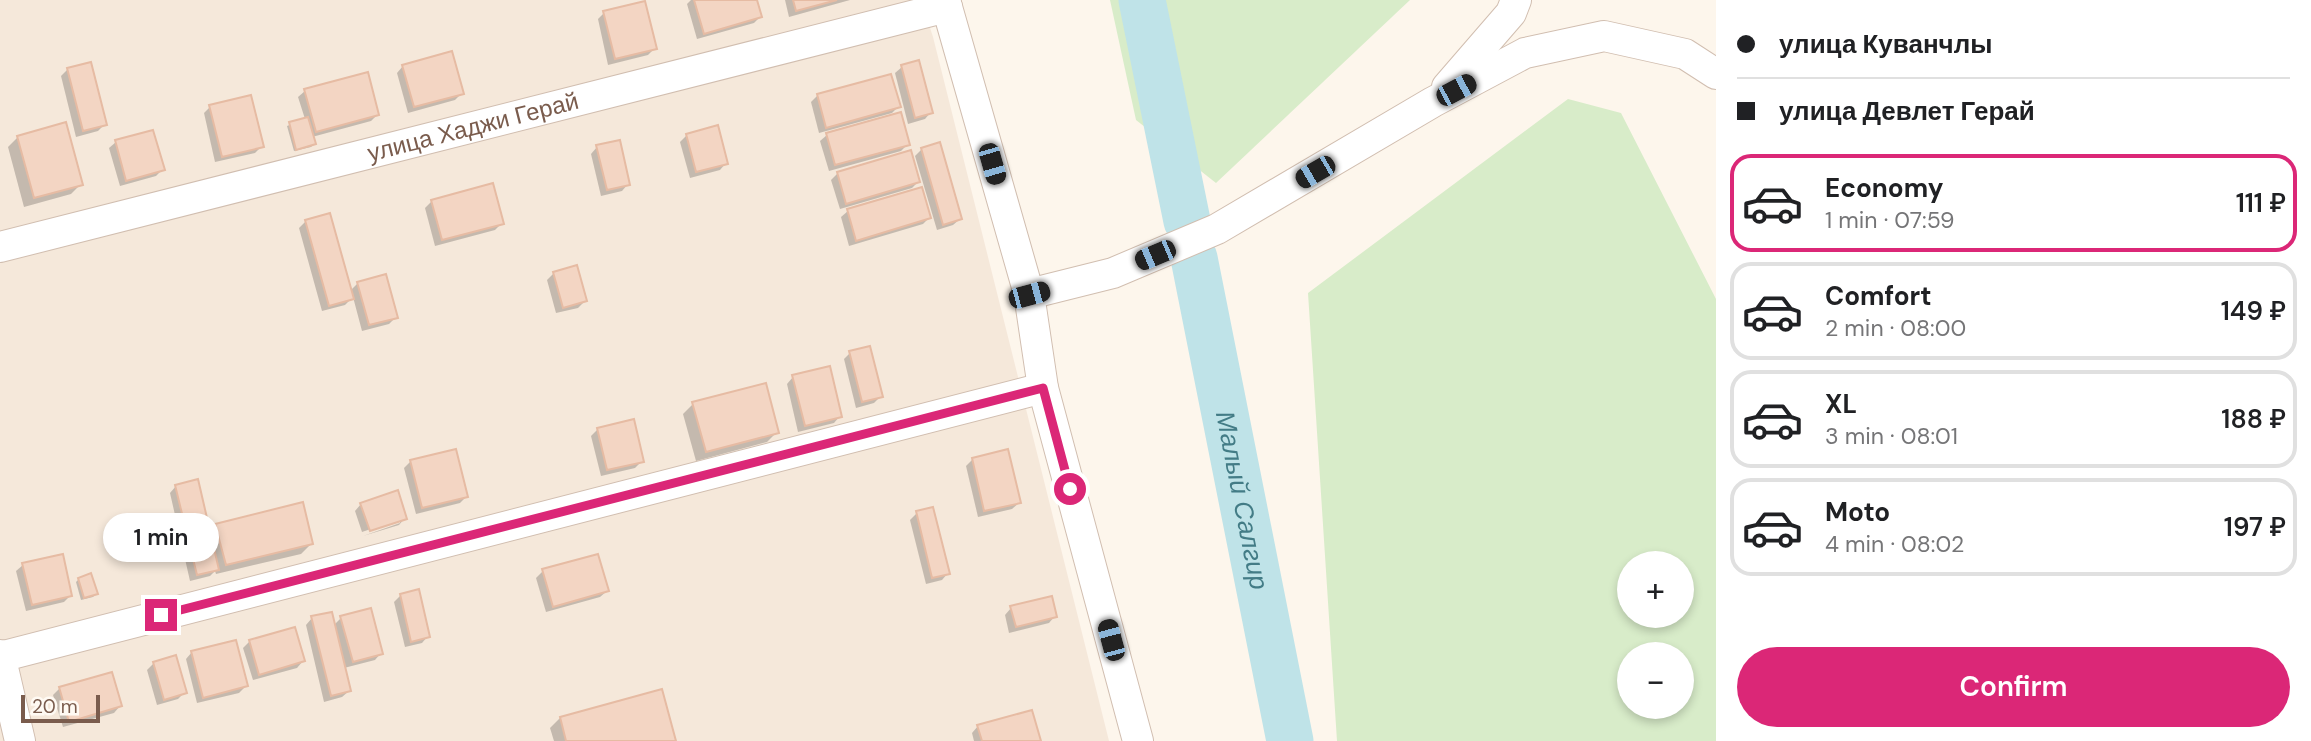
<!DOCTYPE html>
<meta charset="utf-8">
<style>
body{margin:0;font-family:"DM Sans",sans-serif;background:#f2f2f2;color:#202124;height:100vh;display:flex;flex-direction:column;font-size:26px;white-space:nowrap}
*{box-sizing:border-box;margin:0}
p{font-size:23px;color:#757577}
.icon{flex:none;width:38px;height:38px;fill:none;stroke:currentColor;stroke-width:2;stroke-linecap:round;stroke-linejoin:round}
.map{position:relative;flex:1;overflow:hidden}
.panel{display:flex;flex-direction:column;background:#fff;width:595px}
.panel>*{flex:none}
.hud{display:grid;align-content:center;height:154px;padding:0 21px;background:#fff}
.fabs{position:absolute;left:1617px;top:551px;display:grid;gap:14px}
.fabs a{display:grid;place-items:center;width:77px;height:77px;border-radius:50%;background:#fff;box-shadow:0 4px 10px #0003;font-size:35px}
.scale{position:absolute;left:21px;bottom:18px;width:79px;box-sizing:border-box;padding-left:7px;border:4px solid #7a5c4d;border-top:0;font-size:19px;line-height:24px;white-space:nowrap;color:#7a5c4d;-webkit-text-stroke:5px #fffaf3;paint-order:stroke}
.end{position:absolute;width:32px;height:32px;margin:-16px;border:9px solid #db2777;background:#fff;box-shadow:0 0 0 4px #fff}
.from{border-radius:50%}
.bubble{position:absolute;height:49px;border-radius:24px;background:#fff;box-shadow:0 4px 10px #0003;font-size:23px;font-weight:600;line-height:49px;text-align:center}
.car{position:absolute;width:21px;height:42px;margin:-21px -10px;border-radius:9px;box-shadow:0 0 5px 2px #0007;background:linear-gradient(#222 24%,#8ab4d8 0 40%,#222 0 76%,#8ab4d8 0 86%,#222 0)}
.hud b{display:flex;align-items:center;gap:24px;height:66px;font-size:26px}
.hud b+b{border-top:2px solid #e0e0e0}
.hud i{width:18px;height:18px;background:#202124}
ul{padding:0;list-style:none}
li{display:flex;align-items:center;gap:21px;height:98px;margin:0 14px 10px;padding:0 7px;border:4px solid #e0e0e0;border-radius:21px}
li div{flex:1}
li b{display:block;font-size:26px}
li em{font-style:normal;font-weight:600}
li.selected{border-color:#db2777}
li>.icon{width:63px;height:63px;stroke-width:1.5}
.action{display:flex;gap:14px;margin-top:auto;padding:14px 21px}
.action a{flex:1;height:80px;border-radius:42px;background:#db2777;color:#fff;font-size:28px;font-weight:600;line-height:80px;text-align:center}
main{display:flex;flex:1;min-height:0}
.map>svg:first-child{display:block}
</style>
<main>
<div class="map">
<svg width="1716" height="741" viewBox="0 0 1716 741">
<rect width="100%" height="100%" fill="#fdf6ec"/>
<polygon fill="#f5e8da" points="0,0 921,0 933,37 1109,741 0,741"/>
<g fill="#d8ecc9" fill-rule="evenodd">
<polygon points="1110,0 1410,0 1216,183 1136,120"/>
<path d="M1568,99l53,14 95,186v442h-379l-29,-448zM1629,564h53v52h-53zM1629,654h53v53h-53z"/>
</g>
<g fill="#0003">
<polygon points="691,0 756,0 760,17 754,23 697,39 687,4"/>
<polygon points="785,0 850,0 789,17"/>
<polygon points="604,13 655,48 648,55 608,65 598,19"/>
<polygon points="403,66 462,93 455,100 408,113 397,73"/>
<polygon points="902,67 931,112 925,119 908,124 895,73"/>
<polygon points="68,69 105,124 98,131 76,137 61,76"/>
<polygon points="890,76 899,106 892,113 819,133 811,102 817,96"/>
<polygon points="305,91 377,115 371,121 312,137 314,144 311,147 294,151 287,126 305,119 298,97"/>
<polygon points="210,107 262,146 255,153 215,162 204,113"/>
<polygon points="687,135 726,163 720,170 690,178 680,142"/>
<polygon points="827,135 908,144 901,151 829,171 820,141"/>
<polygon points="18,137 81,184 71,194 24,207 8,147"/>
<polygon points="116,142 163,169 156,176 120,186 109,148"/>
<polygon points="597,147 628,184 622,191 601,196 591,154"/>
<polygon points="922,149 960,219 953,225 937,230 915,156"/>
<polygon points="838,173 918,182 912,188 840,209 831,180"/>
<polygon points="432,201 502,223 495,230 435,246 425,208"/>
<polygon points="848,211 929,218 923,224 849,246 841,217"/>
<polygon points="306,221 350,291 358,283 396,317 389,324 362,331 353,297 345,305 322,311 299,228"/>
<polygon points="554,273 585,301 578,308 556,313 547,280"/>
<polygon points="850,353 881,396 874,403 856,408 844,359"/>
<polygon points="793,377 840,416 834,423 798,432 787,384"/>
<polygon points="693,404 777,432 767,442 696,461 683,414"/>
<polygon points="598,429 642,461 635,468 601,476 591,436"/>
<polygon points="973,459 1019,503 1012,509 978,517 966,466"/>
<polygon points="411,461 466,497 460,503 416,514 404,468"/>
<polygon points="176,486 208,533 216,525 311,544 301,554 216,574 215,571 210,576 190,581 170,493"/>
<polygon points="361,504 405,518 399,525 363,536 400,523 400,519 362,532 355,511"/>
<polygon points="917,513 948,573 942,580 926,584 910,520"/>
<polygon points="23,565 70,596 64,602 26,611 16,571"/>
<polygon points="543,571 607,591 600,597 546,612 536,578"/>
<polygon points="79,579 96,594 93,597 81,600 76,582"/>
<polygon points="401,595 428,636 422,643 405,647 394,602"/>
<polygon points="1011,608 1055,616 1049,623 1009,633 1005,615"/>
<polygon points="312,618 333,626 341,618 381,653 375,660 344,668 349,691 342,697 324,702 306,625"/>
<polygon points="250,641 303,661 297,668 253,680 243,648"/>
<polygon points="192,652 246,686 239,693 197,703 186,659"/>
<polygon points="154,663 185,692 178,699 157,705 147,670"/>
<polygon points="60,688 120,706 114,713 63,727 53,695"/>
<polygon points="560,718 674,741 554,741 550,728"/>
<polygon points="978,726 1039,741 974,741 972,733"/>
</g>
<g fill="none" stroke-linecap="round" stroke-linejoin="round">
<g stroke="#bfe3e8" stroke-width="47">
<polyline points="1142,0 1187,221"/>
<path id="s1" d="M1194,258l96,483"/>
</g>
</g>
<g fill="#f3d5c3" stroke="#e6bba3" stroke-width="2">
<polygon points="694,0 757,0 762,17 704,34"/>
<polygon points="793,0 837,0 796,11"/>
<polygon points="645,1 657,49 615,59 603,11"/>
<polygon points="452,51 464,94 414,107 402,65"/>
<polygon points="919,60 933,113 915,118 901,65"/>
<polygon points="91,62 107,125 83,131 67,68"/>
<polygon points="368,72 379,115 316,132 304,89"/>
<polygon points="891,74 901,107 826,128 817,94"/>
<polygon points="251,95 264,147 222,157 209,105"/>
<polygon points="901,112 910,145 835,165 826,133"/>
<polygon points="308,117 316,144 296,150 289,122"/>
<polygon points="66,122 83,185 34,198 17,136"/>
<polygon points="718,125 728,164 696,172 686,134"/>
<polygon points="153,130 165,170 126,181 115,140"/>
<polygon points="620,140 630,185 607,190 596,145"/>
<polygon points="940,142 962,219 943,225 921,148"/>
<polygon points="911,150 920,182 846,204 837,172"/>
<polygon points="493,183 504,224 442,240 431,200"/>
<polygon points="922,187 931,218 856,241 847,209"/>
<polygon points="330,213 354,299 329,306 305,220"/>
<polygon points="577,265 587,301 563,308 553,272"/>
<polygon points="386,274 398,318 369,325 357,282"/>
<polygon points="870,346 883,397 862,402 849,351"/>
<polygon points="830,366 842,417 805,426 792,375"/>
<polygon points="766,383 779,433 706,452 692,402"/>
<polygon points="634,419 644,462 607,470 597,428"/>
<polygon points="456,449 468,497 422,508 410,460"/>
<polygon points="1008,449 1021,503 984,511 972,458"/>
<polygon points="198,479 219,570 197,575 175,485"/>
<polygon points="398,490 407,519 370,531 360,503"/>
<polygon points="303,502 313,544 226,565 215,524"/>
<polygon points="933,507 950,574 932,578 916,511"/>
<polygon points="63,554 72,596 32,605 22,563"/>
<polygon points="598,554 609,591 553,607 542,569"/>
<polygon points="91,573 98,594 84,598 78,578"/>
<polygon points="419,589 430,637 411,642 400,594"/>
<polygon points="1052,596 1057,617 1016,627 1010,606"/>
<polygon points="371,608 383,654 353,662 340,616"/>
<polygon points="332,612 351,691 331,696 311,616"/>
<polygon points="295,627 305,661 259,675 249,640"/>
<polygon points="236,640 248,686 203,698 191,651"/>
<polygon points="176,655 187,693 164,700 153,662"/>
<polygon points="112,672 122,706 69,722 59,687"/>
<polygon points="662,689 676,741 566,741 560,717"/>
<polygon points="1032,710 1041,741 982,741 977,725"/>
</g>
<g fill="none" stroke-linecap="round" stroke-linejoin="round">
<defs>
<g id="street">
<polyline points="945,0 1029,294 1043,388 1138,741"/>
<polyline points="1447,87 1511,13 1516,0"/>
<path id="s2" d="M0,247l947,-240"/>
<polyline points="1029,294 1113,273 1217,229 1433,102 1525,53 1604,36 1685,54 1716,74"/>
<polyline points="0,655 20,741"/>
<polyline points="0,657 1043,388"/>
</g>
</defs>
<use href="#street" stroke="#d1beb0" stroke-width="32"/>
<use href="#street" stroke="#fff" stroke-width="30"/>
</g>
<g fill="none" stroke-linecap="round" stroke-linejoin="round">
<polyline stroke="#db2777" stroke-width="9" points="161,615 1043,388 1070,489"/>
</g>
<g text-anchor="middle" stroke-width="7" stroke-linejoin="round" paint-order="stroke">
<g font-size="24" fill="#7a5c4d" stroke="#fffaf3">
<text dy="8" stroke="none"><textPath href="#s2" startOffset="488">улица Хаджи Герай</textPath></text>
</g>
<g font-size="26" font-style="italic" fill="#437c86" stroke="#fffaf3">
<text dy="9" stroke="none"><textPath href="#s1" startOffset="247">Малый Салгир</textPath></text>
</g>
</g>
</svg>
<div class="fabs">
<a>+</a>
<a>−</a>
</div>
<div class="scale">20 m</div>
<i class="end from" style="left:1070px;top:489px"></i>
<i class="end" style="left:161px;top:615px"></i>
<div class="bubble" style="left:103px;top:513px;width:116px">1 min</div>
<i class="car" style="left:1456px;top:90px;rotate:62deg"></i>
<i class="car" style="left:992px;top:164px;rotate:164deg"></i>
<i class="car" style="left:1315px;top:172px;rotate:240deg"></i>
<i class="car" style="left:1155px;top:255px;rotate:247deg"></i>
<i class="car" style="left:1029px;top:295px;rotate:75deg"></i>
<i class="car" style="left:1111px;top:640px;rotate:345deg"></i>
</div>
<section class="panel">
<div class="hud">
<b><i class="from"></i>улица Куванчлы</b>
<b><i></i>улица Девлет Герай</b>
</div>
<ul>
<li class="selected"><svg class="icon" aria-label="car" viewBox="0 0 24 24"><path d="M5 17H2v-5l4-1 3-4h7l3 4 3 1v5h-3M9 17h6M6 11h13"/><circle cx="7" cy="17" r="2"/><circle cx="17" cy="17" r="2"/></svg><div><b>Economy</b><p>1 min · 07:59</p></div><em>111 ₽</em></li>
<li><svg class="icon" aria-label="car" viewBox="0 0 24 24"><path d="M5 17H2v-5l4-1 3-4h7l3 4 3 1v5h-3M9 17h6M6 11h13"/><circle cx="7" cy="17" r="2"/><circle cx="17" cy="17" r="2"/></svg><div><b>Comfort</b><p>2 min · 08:00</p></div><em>149 ₽</em></li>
<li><svg class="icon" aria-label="car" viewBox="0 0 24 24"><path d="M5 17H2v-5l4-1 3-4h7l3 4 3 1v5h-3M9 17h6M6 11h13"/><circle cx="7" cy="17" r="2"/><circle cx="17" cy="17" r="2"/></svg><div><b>XL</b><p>3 min · 08:01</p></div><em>188 ₽</em></li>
<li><svg class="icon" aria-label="car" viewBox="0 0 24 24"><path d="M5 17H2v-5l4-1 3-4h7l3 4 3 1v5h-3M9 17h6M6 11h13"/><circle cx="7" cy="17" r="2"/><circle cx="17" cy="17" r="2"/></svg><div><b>Moto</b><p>4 min · 08:02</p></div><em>197 ₽</em></li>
</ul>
<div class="action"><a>Confirm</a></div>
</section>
</main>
